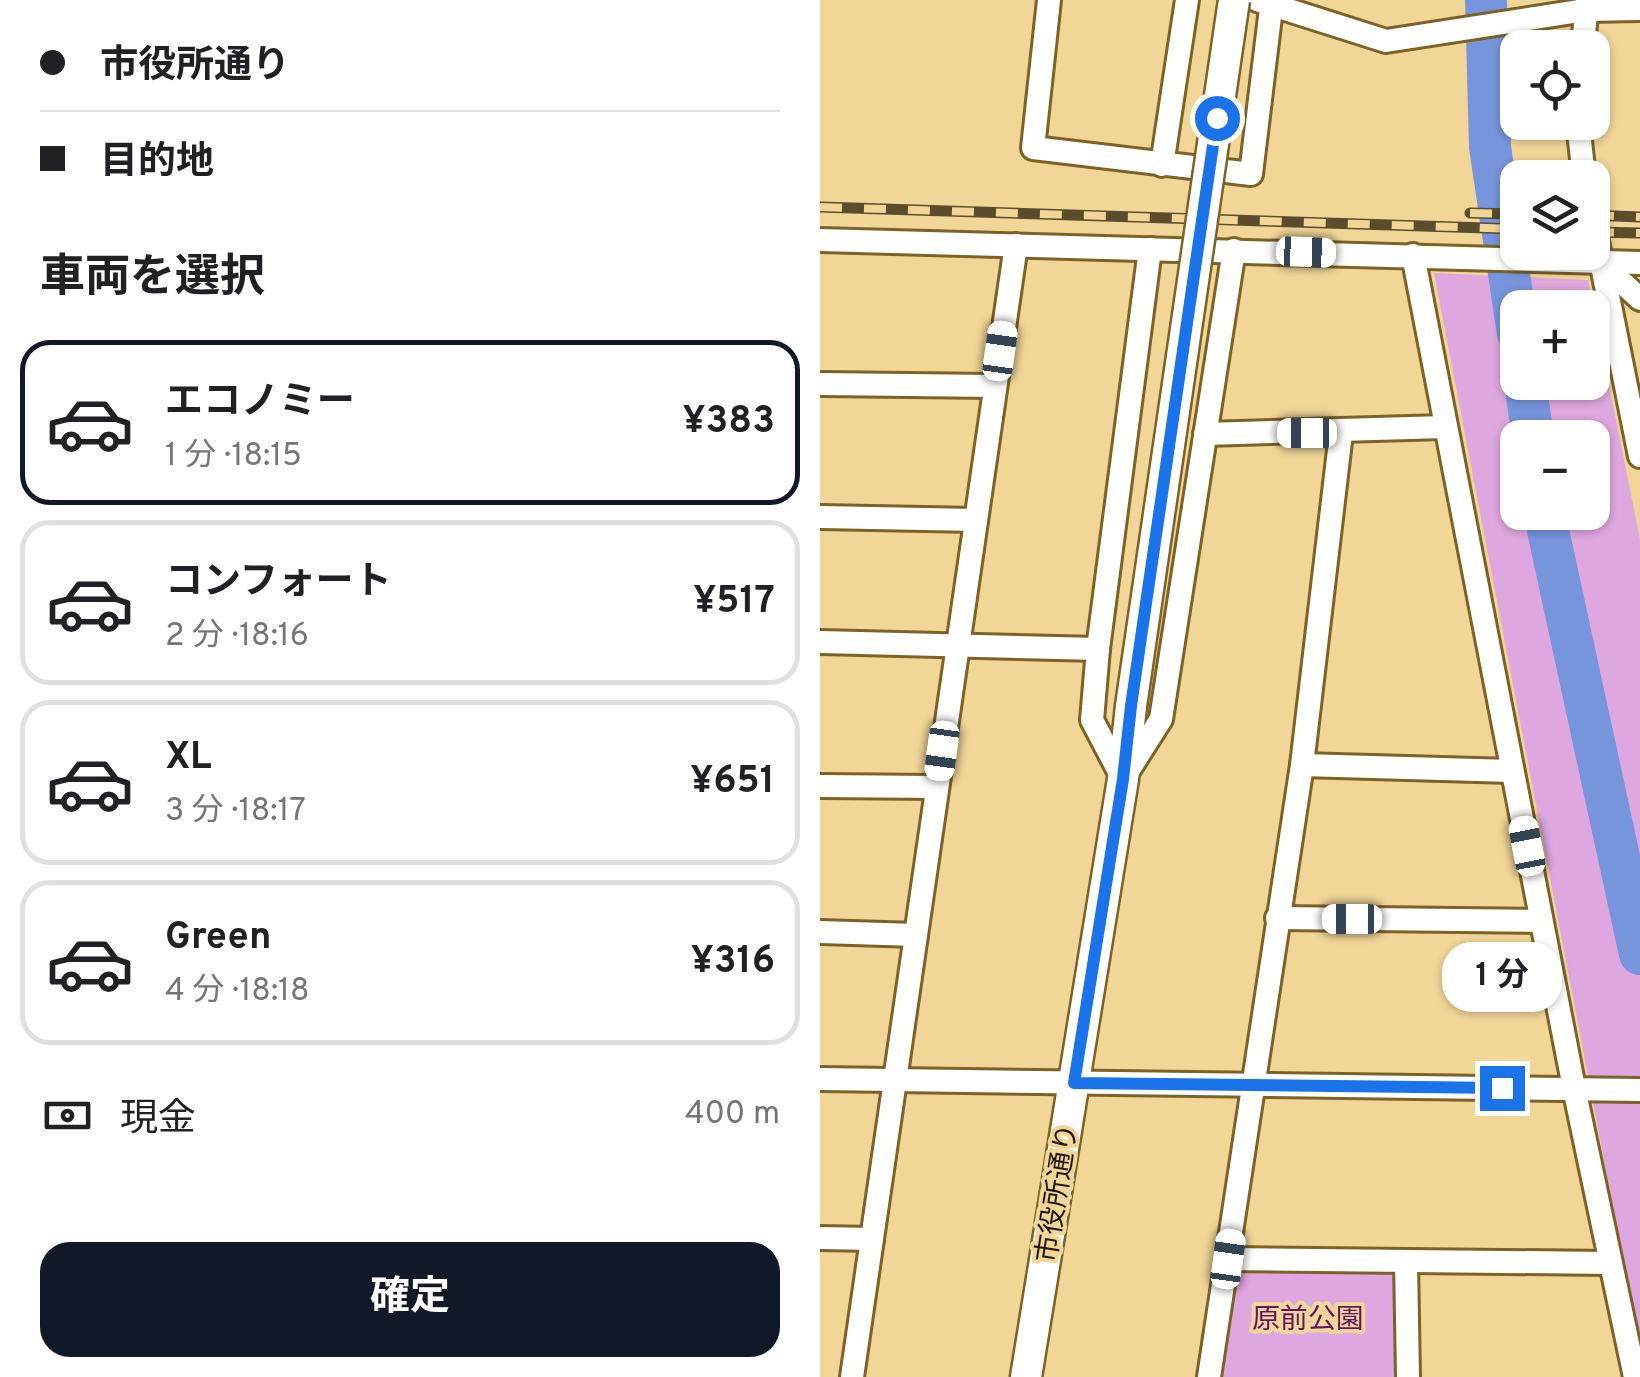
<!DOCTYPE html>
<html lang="ja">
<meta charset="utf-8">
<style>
body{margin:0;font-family:Overpass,"Noto Sans JP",sans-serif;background:#f2f2f2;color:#202124;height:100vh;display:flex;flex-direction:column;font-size:38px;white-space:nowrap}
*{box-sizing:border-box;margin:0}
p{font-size:32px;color:#757577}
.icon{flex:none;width:55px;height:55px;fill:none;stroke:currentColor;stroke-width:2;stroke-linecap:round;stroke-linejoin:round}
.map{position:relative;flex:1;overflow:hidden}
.sheet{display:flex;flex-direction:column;background:#fff;width:820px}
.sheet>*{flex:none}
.guide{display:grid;align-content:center;height:220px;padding:0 40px;background:#fff}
.controls{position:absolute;left:680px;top:30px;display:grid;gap:20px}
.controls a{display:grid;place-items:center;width:110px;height:110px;border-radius:20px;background:#fff;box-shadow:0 2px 8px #0004;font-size:50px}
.end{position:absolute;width:45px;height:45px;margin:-22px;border:12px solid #1a73e8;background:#fff;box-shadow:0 0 0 5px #fff}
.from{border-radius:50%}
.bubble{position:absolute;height:70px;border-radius:30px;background:#fff;box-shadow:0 2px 8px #0004;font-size:32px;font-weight:700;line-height:70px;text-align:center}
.car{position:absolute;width:30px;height:60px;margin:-30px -15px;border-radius:12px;box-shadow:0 0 8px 2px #0007;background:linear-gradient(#fff 24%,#345 0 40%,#fff 0 76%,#345 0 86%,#fff 0)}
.guide b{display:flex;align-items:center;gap:35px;height:95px;font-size:38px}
.guide b+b{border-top:2px solid #e0e0e0}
.guide i{width:25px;height:25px;background:#202124}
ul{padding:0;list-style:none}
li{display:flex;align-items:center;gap:30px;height:165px;margin:0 20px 15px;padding:0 20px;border:5px solid #e0e0e0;border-radius:30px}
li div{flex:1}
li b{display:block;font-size:38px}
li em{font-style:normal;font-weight:700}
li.active{border-color:#111827}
li>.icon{width:90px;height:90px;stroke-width:1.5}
h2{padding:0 40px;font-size:45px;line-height:120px}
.pay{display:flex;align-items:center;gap:25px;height:110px;padding:0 40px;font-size:38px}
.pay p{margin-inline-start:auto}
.button{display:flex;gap:20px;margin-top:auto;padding:20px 40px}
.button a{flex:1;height:115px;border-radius:30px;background:#111827;color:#fff;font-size:40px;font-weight:700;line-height:115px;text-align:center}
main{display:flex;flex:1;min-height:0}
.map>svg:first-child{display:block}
</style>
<main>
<section class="sheet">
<div class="guide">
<b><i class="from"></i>市役所通り</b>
<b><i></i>目的地</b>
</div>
<h2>車両を選択</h2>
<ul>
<li class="active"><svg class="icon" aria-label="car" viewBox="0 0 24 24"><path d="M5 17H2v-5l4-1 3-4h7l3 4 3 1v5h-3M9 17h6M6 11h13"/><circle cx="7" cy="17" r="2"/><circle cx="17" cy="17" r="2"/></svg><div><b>エコノミー</b><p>1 分 · 18:15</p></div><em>¥383</em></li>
<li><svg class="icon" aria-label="car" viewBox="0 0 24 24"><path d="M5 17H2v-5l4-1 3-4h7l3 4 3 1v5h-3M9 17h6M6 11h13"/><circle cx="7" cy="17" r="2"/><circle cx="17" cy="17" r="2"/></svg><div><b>コンフォート</b><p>2 分 · 18:16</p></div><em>¥517</em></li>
<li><svg class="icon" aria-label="car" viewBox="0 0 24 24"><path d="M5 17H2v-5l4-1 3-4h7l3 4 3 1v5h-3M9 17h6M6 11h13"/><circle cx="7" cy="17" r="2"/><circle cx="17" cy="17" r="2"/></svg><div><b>XL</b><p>3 分 · 18:17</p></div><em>¥651</em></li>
<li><svg class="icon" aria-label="car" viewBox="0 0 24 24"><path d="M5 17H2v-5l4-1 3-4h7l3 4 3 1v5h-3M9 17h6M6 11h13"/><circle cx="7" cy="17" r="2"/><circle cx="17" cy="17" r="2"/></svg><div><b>Green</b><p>4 分 · 18:18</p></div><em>¥316</em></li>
</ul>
<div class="pay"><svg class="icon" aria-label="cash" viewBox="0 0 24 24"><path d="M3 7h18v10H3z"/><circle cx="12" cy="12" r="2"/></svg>現金<p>400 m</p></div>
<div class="button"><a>確定</a></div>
</section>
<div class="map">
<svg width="820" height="1377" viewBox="0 0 820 1377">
<rect width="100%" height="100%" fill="#f2d698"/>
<g fill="#dfa7df" fill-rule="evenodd">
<path d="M614,273l154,7 52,259v808zM698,308h74v74h-74zM698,438h74v74h-74z"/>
<polygon points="407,1259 586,1261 588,1377 389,1377"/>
</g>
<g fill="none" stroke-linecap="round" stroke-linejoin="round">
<g stroke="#7795dc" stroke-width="42">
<polyline points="666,0 670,147 698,334"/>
<polyline points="705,382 713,438"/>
<polyline points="724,512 820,954"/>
</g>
<defs>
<g id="street">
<polyline points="229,0 213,148 431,174 452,0"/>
<polyline points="437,0 566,41 766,10 820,9"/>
<polyline points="763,48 767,0"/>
<polyline points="758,122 764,178"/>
<polyline points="342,165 367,0"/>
<polyline points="772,216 820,456"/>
<polyline points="0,240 820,263"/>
<polyline points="330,249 278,649 272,720 303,779 341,719 414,250"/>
<polyline points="593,255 754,1088 815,1377"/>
<polyline points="782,264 820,299"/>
<polyline points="0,384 175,386"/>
<polyline points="385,434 625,427"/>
<polyline points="0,517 156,520"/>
<polyline points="0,642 278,649"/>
<polyline points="482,765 692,771"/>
<polyline points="0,786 117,787"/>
<polyline points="457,918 721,921"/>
<polyline points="0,932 96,935"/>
<polyline points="0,1079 820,1090"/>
<polyline points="0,1238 52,1239"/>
<polyline points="407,1259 789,1263"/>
<polyline points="586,1261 588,1377"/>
<polyline points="32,1377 196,245"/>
<polyline points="389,1377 482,765 521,433"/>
</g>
<polyline id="secondary" points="206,1377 303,779 311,706"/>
</defs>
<use href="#street" stroke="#7c6225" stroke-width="28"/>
<use href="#secondary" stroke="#7c6225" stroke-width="35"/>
<use href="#street" stroke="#fff" stroke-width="22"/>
<use href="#secondary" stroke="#fff" stroke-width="30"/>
<defs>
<g id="rail">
<polyline points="0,207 698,229"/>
<polyline points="650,213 698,214"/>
<polyline points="772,215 820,217"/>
<polyline points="772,232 820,233"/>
</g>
</defs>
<use href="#rail" stroke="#5b4c2b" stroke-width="11"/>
<use href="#rail" stroke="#f2d698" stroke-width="8" stroke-dasharray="22" stroke-linecap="butt"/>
<defs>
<polyline id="secondary-bridge" points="311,706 414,0"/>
</defs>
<use href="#secondary-bridge" stroke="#7c6225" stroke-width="35" stroke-linecap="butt"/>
<use href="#secondary-bridge" stroke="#fff" stroke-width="30"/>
</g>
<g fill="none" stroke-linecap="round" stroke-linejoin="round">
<polyline stroke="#1a73e8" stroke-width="12" points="397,118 311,706 303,779 254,1083 682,1088"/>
</g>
<g text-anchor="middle" stroke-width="8" stroke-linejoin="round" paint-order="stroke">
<g font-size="28" fill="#201600" stroke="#f2d698">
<text transform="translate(236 1193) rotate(-81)" y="10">市役所通り</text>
</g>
<g font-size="28" fill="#5f1563" stroke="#f2d698">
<text x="488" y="1328">原前公園</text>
</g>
</g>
</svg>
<div class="controls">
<a><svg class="icon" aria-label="locate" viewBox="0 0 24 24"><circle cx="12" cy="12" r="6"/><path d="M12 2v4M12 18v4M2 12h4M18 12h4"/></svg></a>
<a><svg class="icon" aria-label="layers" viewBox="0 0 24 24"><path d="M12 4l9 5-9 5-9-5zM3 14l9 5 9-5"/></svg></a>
<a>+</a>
<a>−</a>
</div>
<i class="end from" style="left:397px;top:118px"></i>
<i class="end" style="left:682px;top:1088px"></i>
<div class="bubble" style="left:622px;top:942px;width:120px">1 分</div>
<i class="car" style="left:486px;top:252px;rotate:92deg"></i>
<i class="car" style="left:180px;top:351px;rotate:8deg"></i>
<i class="car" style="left:487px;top:433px;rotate:270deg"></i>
<i class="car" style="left:122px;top:751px;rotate:188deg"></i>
<i class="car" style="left:707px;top:846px;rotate:349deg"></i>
<i class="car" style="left:532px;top:919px;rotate:270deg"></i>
<i class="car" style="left:408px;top:1259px;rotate:8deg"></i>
</div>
</main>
